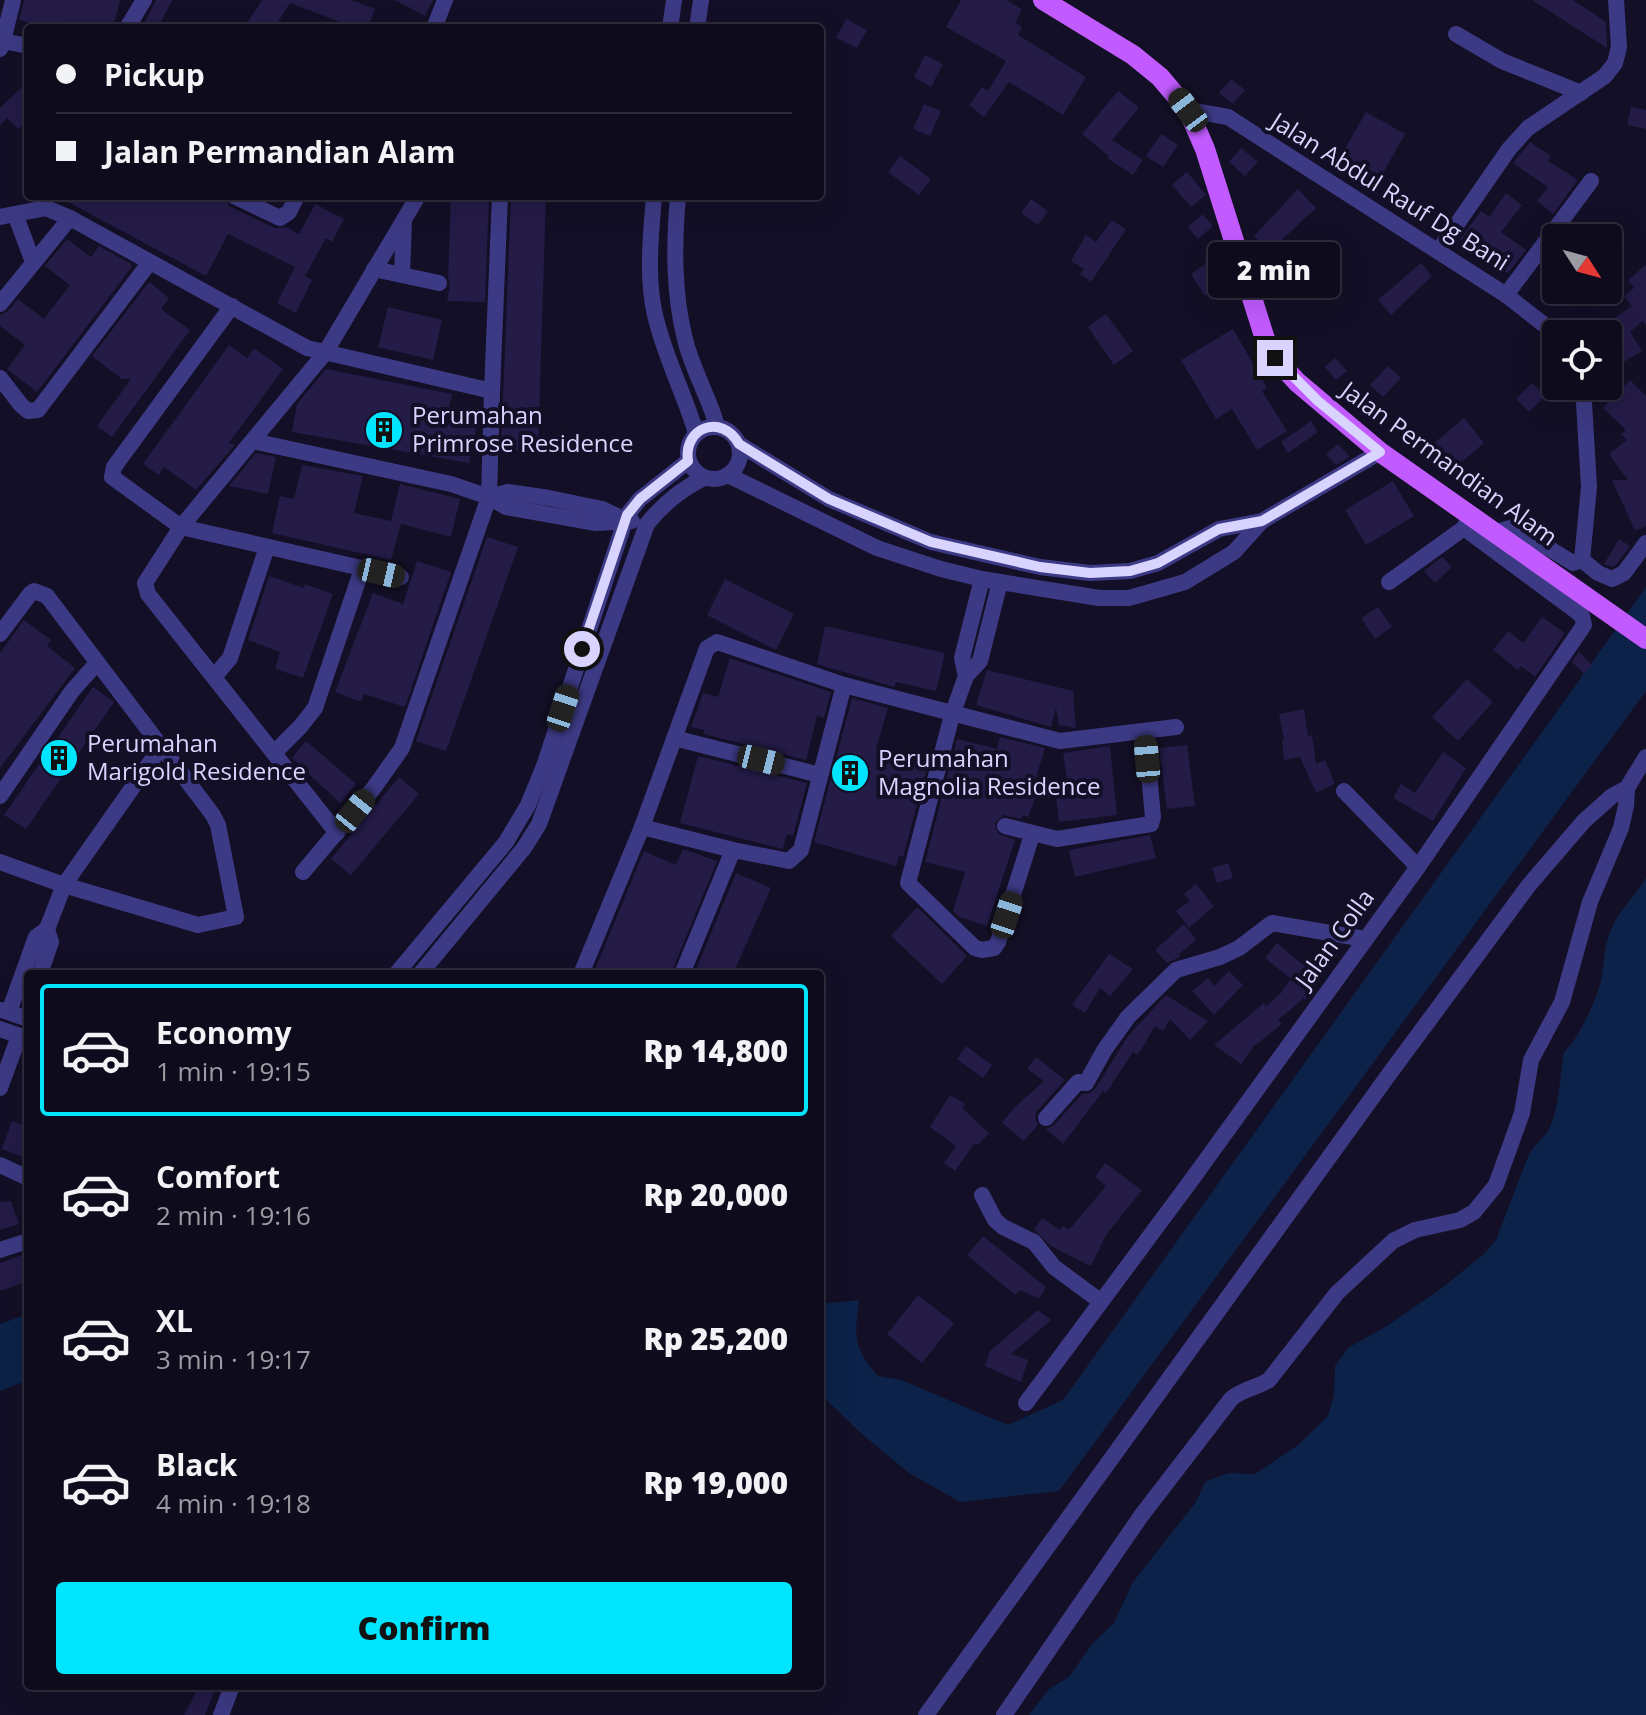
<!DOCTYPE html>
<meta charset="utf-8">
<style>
body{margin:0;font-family:"Open Sans",sans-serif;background:#1c1929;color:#f1f3f6;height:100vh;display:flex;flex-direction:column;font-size:30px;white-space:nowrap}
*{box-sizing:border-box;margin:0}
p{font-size:26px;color:#9b9ba3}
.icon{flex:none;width:44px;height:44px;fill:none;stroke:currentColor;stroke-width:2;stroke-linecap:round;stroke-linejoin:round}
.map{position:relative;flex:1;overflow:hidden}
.sheet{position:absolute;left:24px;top:970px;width:800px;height:720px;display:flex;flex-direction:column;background:#0e0b1c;border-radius:8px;box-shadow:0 8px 32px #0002,0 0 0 2px #2e2b3b}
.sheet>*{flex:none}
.hud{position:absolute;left:24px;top:24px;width:800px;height:176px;border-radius:8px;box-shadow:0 8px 32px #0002,0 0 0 2px #2e2b3b;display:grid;align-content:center;height:176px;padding:0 32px;background:#0e0b1c}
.needle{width:52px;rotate:126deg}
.controls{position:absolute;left:1542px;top:224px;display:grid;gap:16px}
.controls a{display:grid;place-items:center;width:80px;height:80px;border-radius:8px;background:#0e0b1c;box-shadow:0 8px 32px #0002,0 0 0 2px #2e2b3b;font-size:40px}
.end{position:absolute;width:36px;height:36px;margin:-18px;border:10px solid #d9d4ff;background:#111;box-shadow:0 0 0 4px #111}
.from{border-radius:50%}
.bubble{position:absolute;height:56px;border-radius:8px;background:#0e0b1c;box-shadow:0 8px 32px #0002,0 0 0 2px #2e2b3b;font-size:26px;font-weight:800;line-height:56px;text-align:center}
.car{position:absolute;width:24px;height:48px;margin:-24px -12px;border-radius:10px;box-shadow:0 0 6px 2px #0007;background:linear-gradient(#222 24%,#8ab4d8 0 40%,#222 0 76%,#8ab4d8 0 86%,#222 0)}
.hud b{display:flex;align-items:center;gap:28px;height:76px;font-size:30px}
.hud b+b{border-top:2px solid #2e2b3b}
.hud i{width:20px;height:20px;background:#f1f3f6}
ul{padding:14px 0 0;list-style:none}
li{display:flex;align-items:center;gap:24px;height:132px;margin:0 16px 12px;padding:0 16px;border:4px solid transparent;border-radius:8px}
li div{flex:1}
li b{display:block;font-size:30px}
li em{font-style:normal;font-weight:800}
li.selected{border-color:#00e5ff}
li>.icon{width:72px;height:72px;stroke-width:1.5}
.cta{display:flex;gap:16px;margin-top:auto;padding:16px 32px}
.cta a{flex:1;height:92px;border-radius:8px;background:#00e5ff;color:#111;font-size:32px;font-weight:800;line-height:92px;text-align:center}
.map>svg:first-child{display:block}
</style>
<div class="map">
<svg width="1646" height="1715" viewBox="0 0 1646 1715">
<rect width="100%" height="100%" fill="#130f26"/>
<g fill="#0c2248">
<path d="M1646,587v104l-587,800 -99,11 -51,-29 -46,-38 -43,-41v-90l39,-4c-4,38 -7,46 19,76l23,4 107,45 55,-25z"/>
<path d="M1646,878v837h-617l20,-26 20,-12 23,-33 22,-21 19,-41 63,-80 9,-20 23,-9 27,1 43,-29 30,-29 6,-22 1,-28 13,-18 37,-21 57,-39 43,-35 11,-13 33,-86c5,-9 15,-16 20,-25 10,-19 11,-55 15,-77 14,-12 33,-53 37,-72 4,-18 2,-32 10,-50 6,-17 25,-35 35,-52z"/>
<polygon points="28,1314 28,1380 0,1391 0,1324"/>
</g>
<g fill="#241b47">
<polygon points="24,0 120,0 113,28 47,28 19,20"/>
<polygon points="156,0 172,0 158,28 144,23"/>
<polygon points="262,0 352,0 375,9 368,28 356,28 290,3 274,28 244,28"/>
<polygon points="395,0 433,0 425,16"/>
<polygon points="961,0 1006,0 1022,9 1015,23 1022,27 1018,35 1086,77 1063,115 1009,82 984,117 969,105 982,87 988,91 1006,61 946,27"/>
<polygon points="1532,0 1573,0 1606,22 1607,48"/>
<polygon points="846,19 867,30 857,48 836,38"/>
<polygon points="925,55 943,64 931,87 914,77"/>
<polygon points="1231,79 1245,90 1233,104 1219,93"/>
<polygon points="28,81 28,120 18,129 7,118 0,125 0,108"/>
<polygon points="1118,91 1139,108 1112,140 1143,160 1133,175 1107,158 1109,156 1082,134"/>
<polygon points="924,104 941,111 930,136 913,129"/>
<polygon points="1631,107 1646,110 1646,129 1627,125"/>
<polygon points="1366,112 1405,134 1377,184 1338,161"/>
<polygon points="1161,134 1178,145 1163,167 1146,156"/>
<polygon points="1530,142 1551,156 1548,161 1578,180 1553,214 1537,201 1548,187 1513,163"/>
<polygon points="1241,148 1258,162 1245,176 1229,162"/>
<polygon points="900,156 931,179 919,195 888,172"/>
<polygon points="1187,172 1206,195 1191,207 1172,185"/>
<polygon points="1298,189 1316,208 1269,252 1254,236"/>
<polygon points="1506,193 1522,205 1501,232 1526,250 1508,273 1460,239 1481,211 1489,217"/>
<polygon points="57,196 223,196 229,206 275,228 286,227 299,234 315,204 344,219 332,242 326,238 305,276 312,280 296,313 277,303 295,267 228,234 206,276"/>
<polygon points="451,196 489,196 485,302 447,301 450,285 448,277"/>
<polygon points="511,196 546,196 538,450 501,450"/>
<polygon points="1031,199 1048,211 1038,225 1021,213"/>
<polygon points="1203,214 1213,226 1198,239 1188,227"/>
<polygon points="1112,220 1126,229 1091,282 1080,274 1084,269 1071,261 1086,235 1096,242"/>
<polygon points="67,239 91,257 99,246 131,264 131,268 37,392 7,369 25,345 0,326 0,315 8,311 18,299 44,319 70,285 45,266"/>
<polygon points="1208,262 1223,283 1205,296 1191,274"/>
<polygon points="1421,263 1432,276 1391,315 1378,300"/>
<polygon points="1646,265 1646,325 1643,321 1630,332 1642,351 1619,365 1608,347 1608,334 1600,334 1597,330 1632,306 1624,296 1634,288 1628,280"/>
<polygon points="1280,272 1287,292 1269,297 1263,277"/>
<polygon points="149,282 169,298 161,309 190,330 112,437 97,426 131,379 122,379 92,356"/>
<polygon points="388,307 442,320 433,360 378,347"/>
<polygon points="1106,314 1133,351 1114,365 1088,327"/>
<polygon points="1233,329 1267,388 1262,391 1287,431 1257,450 1232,409 1216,419 1181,360"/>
<polygon points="229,345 247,358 254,348 283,369 229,443 235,445 196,490 164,467 159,475 143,464"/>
<polygon points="1335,358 1347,371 1336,380 1325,367"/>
<polygon points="1388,366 1401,378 1383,397 1370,385"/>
<polygon points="326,369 452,394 446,422 476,428 469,463 292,432 297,404"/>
<polygon points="1630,380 1646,396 1646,526 1635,531 1612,480 1628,480 1609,454 1627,440 1621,434 1626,430 1603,408"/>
<polygon points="1532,383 1545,396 1529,412 1516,399"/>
<polygon points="1464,418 1484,443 1452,470 1432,445"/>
<polygon points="1311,421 1318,432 1288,453 1281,442"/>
<polygon points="1338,444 1350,457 1336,465 1326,454"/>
<polygon points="256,453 276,457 268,494 229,486"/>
<polygon points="302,465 363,476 354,513 391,521 400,484 460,499 451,537 401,524 391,560 272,533 280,496 294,499"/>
<polygon points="1393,481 1414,516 1366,545 1345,510"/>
<polygon points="487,537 518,547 446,751 416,741"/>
<polygon points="1619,539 1630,546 1617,564 1612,567 1604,564"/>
<polygon points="1442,557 1452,567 1435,583 1424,571"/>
<polygon points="417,561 451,572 405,707 364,694 361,702 335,692 373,593 403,604"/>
<polygon points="269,576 304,588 305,584 333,594 303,678 275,669 280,652 248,640"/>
<polygon points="725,579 794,614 776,650 707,615"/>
<polygon points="1378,607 1392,627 1375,639 1361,618"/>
<polygon points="1542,617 1565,633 1535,677 1521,666 1518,670 1493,650 1508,631 1523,643"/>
<polygon points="24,620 51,640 47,646 75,668 0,768 0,653"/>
<polygon points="825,626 945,653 936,691 896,682 894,687 817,664"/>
<polygon points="1579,652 1592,665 1584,674 1572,662"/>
<polygon points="730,658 831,692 824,718 817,716 806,760 704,734 704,730 691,727 703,693 718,697"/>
<polygon points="987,670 1073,691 1076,728 1059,725 1056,708 1051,727 976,705"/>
<polygon points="1467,679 1493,702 1458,741 1432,717"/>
<polygon points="93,687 114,702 26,829 4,815"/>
<polygon points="852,698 888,708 876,749 928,764 903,857 899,856 896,866 814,842"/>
<polygon points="1304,709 1308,736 1312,735 1316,764 1325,760 1335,784 1316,793 1300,757 1284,760 1282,740 1284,739 1279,714"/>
<polygon points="1000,737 1045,748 1034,784 1041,783 1028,817 1023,815 1021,819 1003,815 995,823 998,834 1015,840 987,926 959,917 953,911 965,872 925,862 957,739 997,749"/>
<polygon points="306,741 356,784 340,803 292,758"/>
<polygon points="1187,745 1195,806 1167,809 1159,748"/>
<polygon points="1110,746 1117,815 1059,822 1054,782 1067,780 1063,753"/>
<polygon points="1443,752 1466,768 1433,821 1393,798 1401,784 1415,793"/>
<polygon points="698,756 807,783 793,836 787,834 783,849 680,823"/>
<polygon points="399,777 419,794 351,875 331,859"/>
<polygon points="1150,835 1156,858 1075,877 1069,850"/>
<polygon points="683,849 717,861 671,974 593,974 644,851 676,865"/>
<polygon points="1228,863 1233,878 1217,883 1212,868"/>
<polygon points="736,873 771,888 733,974 694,974"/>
<polygon points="1196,884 1214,906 1189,928 1176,911 1190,901 1184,894"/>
<polygon points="917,907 967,956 942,984 891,936"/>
<polygon points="1184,924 1196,940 1179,954 1180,957 1167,963 1155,950"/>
<polygon points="1277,943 1302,964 1306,959 1322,970 1313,984 1316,986 1305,1000 1304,998 1278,1020 1282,1024 1253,1047 1241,1064 1214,1045 1264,1003 1266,1006 1280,994 1291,979 1265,958"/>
<polygon points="1109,954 1133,969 1110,996 1100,988 1085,1013 1072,1005"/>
<polygon points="1229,971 1243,985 1214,1015 1192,991 1208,978 1214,986"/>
<polygon points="1166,995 1208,1021 1190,1040 1170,1019 1163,1031 1155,1026 1138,1055 1133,1052 1106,1093 1103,1091 1063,1144 1046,1129 1054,1125 1082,1094 1090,1093 1095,1089 1128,1036"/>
<polygon points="966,1046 992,1065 983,1078 957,1059"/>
<polygon points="1036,1057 1065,1080 1037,1111 1035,1117 1038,1125 1024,1141 1002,1123 1014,1108 1044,1081 1027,1069"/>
<polygon points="950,1095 965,1104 962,1108 989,1133 978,1145 975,1143 955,1171 944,1163 956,1146 930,1127"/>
<polygon points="12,1121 28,1127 28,1159 2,1149"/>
<polygon points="1105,1163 1142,1190 1106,1235 1091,1266 1051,1246 1034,1230 1042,1218 1060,1230 1063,1226 1069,1230 1106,1186 1095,1177"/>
<polygon points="11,1201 19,1224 0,1230 0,1202"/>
<polygon points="983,1236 1046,1287 1039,1299 1020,1290 1015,1295 967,1255"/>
<polygon points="28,1253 28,1281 0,1291 0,1263"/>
<polygon points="918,1295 954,1323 922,1363 887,1334"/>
<polygon points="1038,1310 1051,1320 1011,1354 1028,1360 1021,1382 985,1366 990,1351"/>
<polygon points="199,1686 215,1689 205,1715 184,1715"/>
</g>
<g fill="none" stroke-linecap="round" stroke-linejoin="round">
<g stroke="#3d3a85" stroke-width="16">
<polyline points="127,28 144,0"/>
<polyline points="434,28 445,0"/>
<polyline points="670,28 674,0"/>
<polyline points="697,28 701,0"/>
<polyline points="1456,34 1502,61 1581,93"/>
<polyline points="3,41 13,0"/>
<polyline points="0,49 3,41 28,46"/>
<polyline points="1188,110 1228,117 1506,295 1556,334"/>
<polyline points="234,196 280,218 289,212 297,196"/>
<path d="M654,196c-3,39 -8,80 1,119 9,40 29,78 41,118"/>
<path d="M678,196c-4,47 -5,96 7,143 7,30 24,58 32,87"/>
<polyline points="15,214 33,262"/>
<polyline points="0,217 46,208 70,218"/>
<polyline points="1439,250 1509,149 1528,128 1605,76 1615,63 1619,47 1616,0"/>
<polyline points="374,269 439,283"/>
<polyline points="402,275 404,220"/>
<polyline points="1506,295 1591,181"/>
<polyline points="0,304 70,218 307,348 492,391 489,497 402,748 373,789 303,872"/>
<polyline points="232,306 114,467 112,477 181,527 401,577"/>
<polyline points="0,378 21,405 28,411 38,410 150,262"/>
<polyline points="492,391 500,196"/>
<circle cx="714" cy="453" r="26"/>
<polyline points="253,441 451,484 489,497 506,507 596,523 632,521"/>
<polyline points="739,444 829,499 931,542 1040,567 1090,573 1130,571 1158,563 1219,529 1262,521"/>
<polyline points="728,475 877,548 941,569 982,579 1099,598 1129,598 1185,582 1234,552 1262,521 1380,452"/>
<polyline points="489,497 508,492 549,498 602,509 625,520"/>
<polyline points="1496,532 1514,527 1573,563 1582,560 1589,487 1583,386"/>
<polyline points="1582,560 1598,573 1612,579 1624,573 1646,543"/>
<polyline points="1000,582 980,661 966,676 952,715 908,883 975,948 982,950 994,948 998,942 1032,835"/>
<polyline points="1389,582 1464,528 1468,521"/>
<polyline points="0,634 30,594 34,591 47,596 213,815 218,825 236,917 198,925 64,885 0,862"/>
<polyline points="966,676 962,658 982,579"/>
<polyline points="214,677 230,658 267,547"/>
<polyline points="674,738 820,775"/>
<polyline points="274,753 300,727 315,708 362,569"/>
<polyline points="1344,791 1418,867"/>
<polyline points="0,796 72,691 97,663"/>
<polyline points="1005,826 1057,839 1151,824 1153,817 1145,731"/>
<polyline points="642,827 733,850"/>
<polyline points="337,833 148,594 145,583 181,527 325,353 418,196"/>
<polyline points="47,929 64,885 161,747"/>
<polyline points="396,974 506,842 528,805 544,766 627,515 640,499 688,461"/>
<path d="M420,974l104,-126 15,-24 108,-300c16,-20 34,-35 57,-46"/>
<polyline points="581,974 642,827 707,648 717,642 844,685 1060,741 1176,727"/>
<polyline points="682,974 733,850 789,861 801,850 844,685"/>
<polyline points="2,1010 28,1019"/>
<polyline points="9,1012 36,937 47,929 51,942 40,974"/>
<polyline points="0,1029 26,1038"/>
<polyline points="0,1088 19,1036"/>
<polyline points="1046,1118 1078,1082 1086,1083 1105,1049 1128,1017 1176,970 1220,957 1239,948 1272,923 1365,939"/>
<polyline points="0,1165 28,1178"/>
<polyline points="982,1195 995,1220 1003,1227 1034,1242 1054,1267 1100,1301"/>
<polyline points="0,1250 28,1241"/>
<polyline points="1026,1403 1190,1182 1418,867 1584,625 1582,616 1576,611 1464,528"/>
<polyline points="221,1715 232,1686"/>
<polyline points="926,1715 1390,1073 1529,885 1584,821 1612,796 1627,788 1646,757"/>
<path d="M1004,1715l137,-199 90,-117c11,-10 26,-11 38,-19l68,-87 56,-52 22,-11 45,-10 14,-8 22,-27 26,-72 9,-53 31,-58 28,-100 31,-74 5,-22 1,-18"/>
</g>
<polyline stroke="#c25bff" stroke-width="20" points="1043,0 1133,55 1160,77 1188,110 1205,149 1265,339 1275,358 1297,382 1380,452 1646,639"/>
</g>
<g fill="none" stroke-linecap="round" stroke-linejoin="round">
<path stroke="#d9d4ff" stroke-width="10" d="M582,649l45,-134 13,-16 48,-38c-5,-34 34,-48 51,-17l90,55 102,43 109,25 50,6 40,-2 28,-8 61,-34 43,-8 118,-69 -62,-51 -43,-43"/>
</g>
<defs>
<symbol id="building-disc" viewBox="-11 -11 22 22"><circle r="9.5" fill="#00e5ff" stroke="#130f26"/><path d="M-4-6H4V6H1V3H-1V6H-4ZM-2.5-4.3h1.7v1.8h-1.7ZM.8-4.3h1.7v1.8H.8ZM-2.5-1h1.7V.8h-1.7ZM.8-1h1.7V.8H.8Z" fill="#111"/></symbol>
</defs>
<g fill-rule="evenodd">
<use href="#building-disc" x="362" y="408" width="44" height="44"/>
<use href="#building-disc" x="37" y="736" width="44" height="44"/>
<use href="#building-disc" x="828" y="751" width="44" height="44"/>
</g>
<g text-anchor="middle" stroke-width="8" stroke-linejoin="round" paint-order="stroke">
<g font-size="24" fill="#d9d4ff" stroke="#130f26">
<text transform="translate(1390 192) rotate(32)" y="8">Jalan Abdul Rauf Dg Bani</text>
<text transform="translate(1449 464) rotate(36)" y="8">Jalan Permandian Alam</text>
<text transform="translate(1335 939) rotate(-54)" y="8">Jalan Colla</text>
</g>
<g font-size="24" fill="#d9d4ff" stroke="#130f26" text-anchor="start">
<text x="412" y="424">Perumahan<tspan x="412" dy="28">Primrose Residence</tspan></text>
<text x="87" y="752">Perumahan<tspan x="87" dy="28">Marigold Residence</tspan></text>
<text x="878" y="767">Perumahan<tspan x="878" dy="28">Magnolia Residence</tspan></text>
</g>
</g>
</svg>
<div class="controls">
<a><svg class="needle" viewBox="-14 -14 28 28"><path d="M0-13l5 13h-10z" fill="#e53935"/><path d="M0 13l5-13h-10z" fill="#9b9ba3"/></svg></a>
<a><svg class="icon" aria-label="locate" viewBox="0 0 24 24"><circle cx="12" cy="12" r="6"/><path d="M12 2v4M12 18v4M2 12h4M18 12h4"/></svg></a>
</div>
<i class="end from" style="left:582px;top:649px"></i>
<i class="end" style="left:1275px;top:358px"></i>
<div class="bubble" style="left:1208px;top:242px;width:132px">2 min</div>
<i class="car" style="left:1188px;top:110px;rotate:323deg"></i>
<i class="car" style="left:381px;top:573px;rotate:103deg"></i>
<i class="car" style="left:563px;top:708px;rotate:18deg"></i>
<i class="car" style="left:1147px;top:759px;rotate:355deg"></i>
<i class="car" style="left:761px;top:760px;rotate:104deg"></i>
<i class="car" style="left:355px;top:811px;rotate:39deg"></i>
<i class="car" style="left:1007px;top:915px;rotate:18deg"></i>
<div class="hud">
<b><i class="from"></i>Pickup</b>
<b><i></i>Jalan Permandian Alam</b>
</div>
<section class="sheet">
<ul>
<li class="selected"><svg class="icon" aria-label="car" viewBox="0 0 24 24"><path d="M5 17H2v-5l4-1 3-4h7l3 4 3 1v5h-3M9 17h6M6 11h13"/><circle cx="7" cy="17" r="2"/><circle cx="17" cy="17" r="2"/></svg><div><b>Economy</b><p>1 min · 19:15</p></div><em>Rp 14,800</em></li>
<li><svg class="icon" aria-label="car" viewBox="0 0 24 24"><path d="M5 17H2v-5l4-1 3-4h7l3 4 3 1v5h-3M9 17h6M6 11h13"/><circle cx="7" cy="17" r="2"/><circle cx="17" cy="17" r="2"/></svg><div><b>Comfort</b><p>2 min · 19:16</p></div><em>Rp 20,000</em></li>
<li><svg class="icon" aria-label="car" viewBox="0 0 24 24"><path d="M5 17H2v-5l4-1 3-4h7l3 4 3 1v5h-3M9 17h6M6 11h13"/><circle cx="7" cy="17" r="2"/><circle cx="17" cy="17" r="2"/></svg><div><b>XL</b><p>3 min · 19:17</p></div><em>Rp 25,200</em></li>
<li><svg class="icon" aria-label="car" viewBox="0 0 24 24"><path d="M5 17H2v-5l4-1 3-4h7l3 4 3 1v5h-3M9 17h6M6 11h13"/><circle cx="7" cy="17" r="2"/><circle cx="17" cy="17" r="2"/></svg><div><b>Black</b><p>4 min · 19:18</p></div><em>Rp 19,000</em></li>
</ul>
<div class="cta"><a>Confirm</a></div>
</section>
</div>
